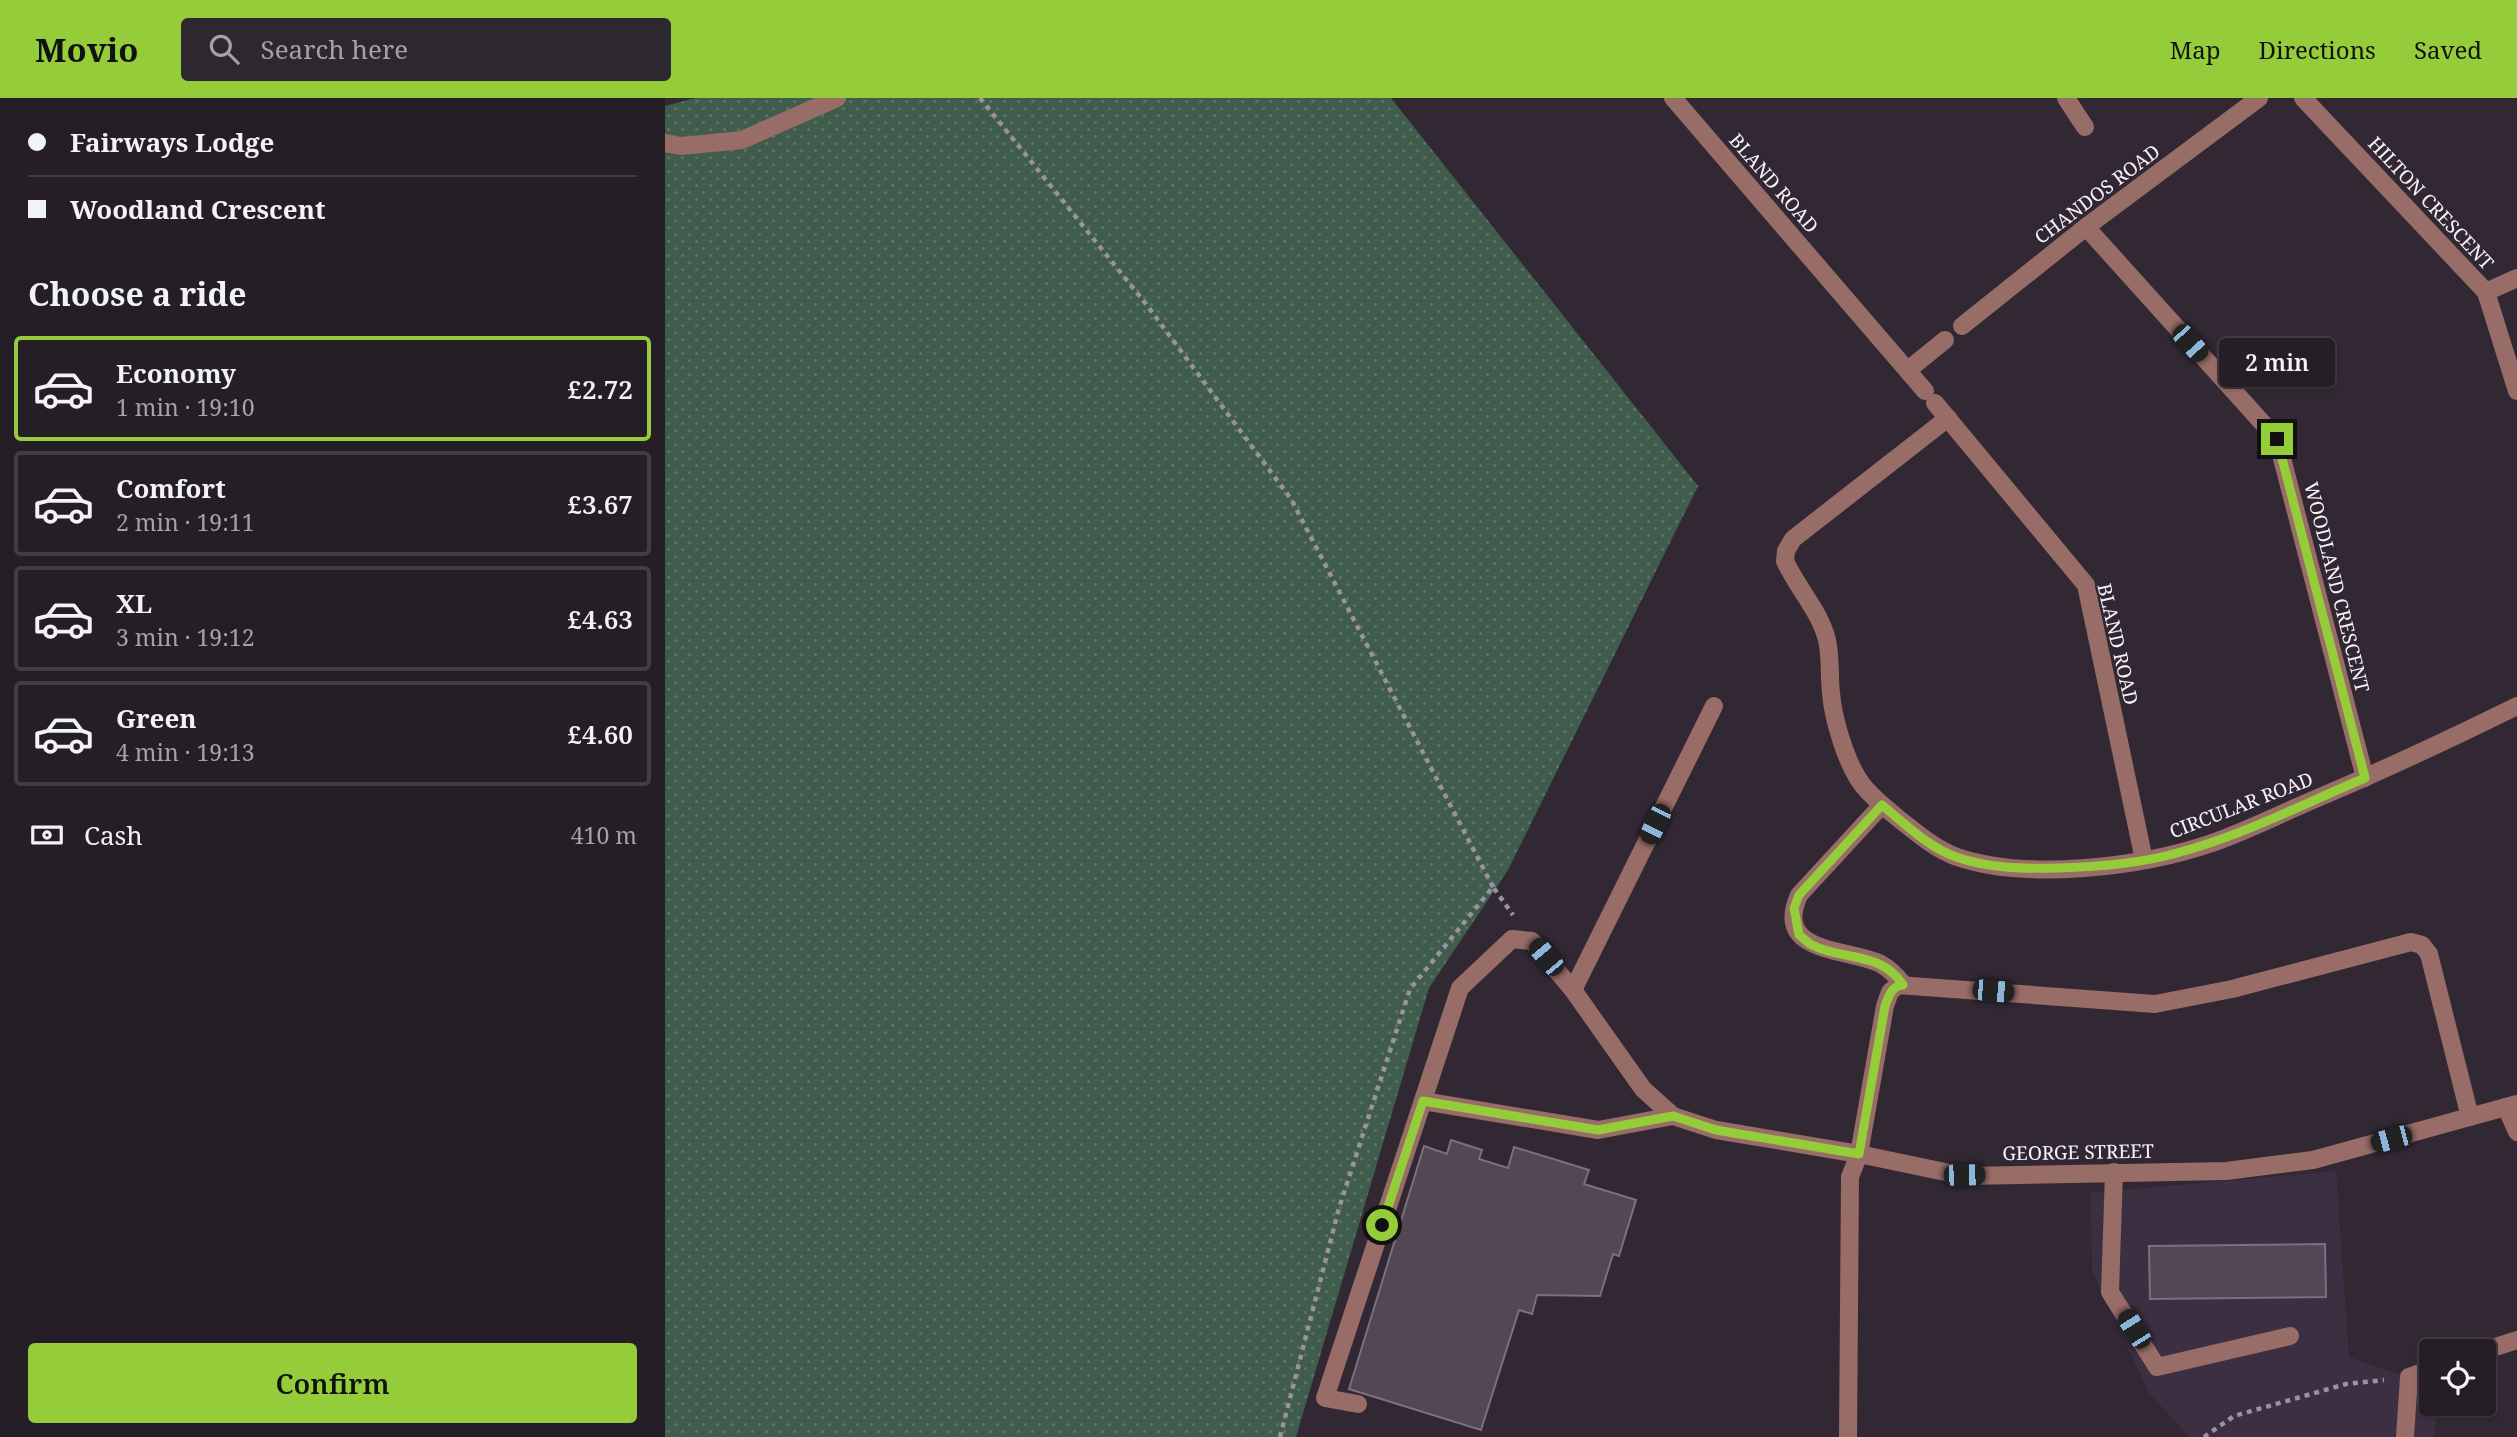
<!DOCTYPE html>
<meta charset="utf-8">
<style>
body{margin:0;font-family:"Noto Serif",serif;background:#2d272f;color:#f1f3f6;height:100vh;display:flex;flex-direction:column;font-size:26px;white-space:nowrap}
*{box-sizing:border-box;margin:0}
p{font-size:23px;color:#a3a2a7}
.icon{flex:none;width:38px;height:38px;fill:none;stroke:currentColor;stroke-width:2;stroke-linecap:round;stroke-linejoin:round}
.map{position:relative;flex:1;overflow:hidden}
.side{display:flex;flex-direction:column;background:#251e27;width:665px}
.side>*{flex:none}
.top-card{display:grid;align-content:center;height:154px;padding:0 28px;background:#251e27}
.fabs{position:absolute;left:1754px;top:1241px;display:grid;gap:14px}
.fabs a{display:grid;place-items:center;width:77px;height:77px;border-radius:7px;background:#251e27;box-shadow:0 2px 5px #0004,0 0 0 2px #423c44;font-size:35px}
.end{position:absolute;width:32px;height:32px;margin:-16px;border:9px solid #95cc3a;background:#111;box-shadow:0 0 0 4px #111}
.from{border-radius:50%}
.bubble{position:absolute;height:49px;border-radius:7px;background:#251e27;box-shadow:0 2px 5px #0004,0 0 0 2px #423c44;font-size:23px;font-weight:600;line-height:49px;text-align:center}
.car{position:absolute;width:21px;height:42px;margin:-21px -10px;border-radius:9px;box-shadow:0 0 5px 2px #0007;background:linear-gradient(#222 24%,#8ab4d8 0 40%,#222 0 76%,#8ab4d8 0 86%,#222 0)}
.top-card b{display:flex;align-items:center;gap:24px;height:66px;font-size:26px}
.top-card b+b{border-top:2px solid #423c44}
.top-card i{width:18px;height:18px;background:#f1f3f6}
ul{padding:0;list-style:none}
li{display:flex;align-items:center;gap:21px;height:105px;margin:0 14px 10px;padding:0 14px;border:4px solid #423c44;border-radius:7px}
li div{flex:1}
li b{display:block;font-size:26px}
li em{font-style:normal;font-weight:600}
li.selected{border-color:#95cc3a}
li>.icon{width:63px;height:63px;stroke-width:1.5}
h2{padding:0 28px;font-size:32px;line-height:84px}
.pay{display:flex;align-items:center;gap:18px;height:77px;padding:0 28px;font-size:26px}
.pay p{margin-inline-start:auto}
.cta{display:flex;gap:14px;margin-top:auto;padding:14px 28px}
.cta a{flex:1;height:80px;border-radius:7px;background:#95cc3a;color:#111;font-size:28px;font-weight:600;line-height:80px;text-align:center}
header{display:flex;align-items:center;gap:42px;box-sizing:border-box;height:98px;padding:0 35px;background:#95cc3a;color:#111}
header strong{font-size:33px}
nav{display:flex;gap:38px;margin-inline-start:auto;font-size:24px}
.search{width:490px;height:63px;background:#2d272f;display:flex;align-items:center;gap:18px;box-sizing:border-box;padding:0 24px;border-radius:7px;color:#a3a2a7;font-size:26px}
main{display:flex;flex:1;min-height:0}
.map>svg:first-child{display:block}
</style>
<header>
<strong>Movio</strong>
<div class="search"><svg class="icon" aria-label="search" viewBox="0 0 24 24"><circle cx="10" cy="10" r="6"/><path d="M15 15l6 6"/></svg>Search here</div>
<nav><a>Map</a><a>Directions</a><a>Saved</a></nav>
</header>
<main>
<section class="side">
<div class="top-card">
<b><i class="from"></i>Fairways Lodge</b>
<b><i></i>Woodland Crescent</b>
</div>
<h2>Choose a ride</h2>
<ul>
<li class="selected"><svg class="icon" aria-label="car" viewBox="0 0 24 24"><path d="M5 17H2v-5l4-1 3-4h7l3 4 3 1v5h-3M9 17h6M6 11h13"/><circle cx="7" cy="17" r="2"/><circle cx="17" cy="17" r="2"/></svg><div><b>Economy</b><p>1 min · 19:10</p></div><em>£2.72</em></li>
<li><svg class="icon" aria-label="car" viewBox="0 0 24 24"><path d="M5 17H2v-5l4-1 3-4h7l3 4 3 1v5h-3M9 17h6M6 11h13"/><circle cx="7" cy="17" r="2"/><circle cx="17" cy="17" r="2"/></svg><div><b>Comfort</b><p>2 min · 19:11</p></div><em>£3.67</em></li>
<li><svg class="icon" aria-label="car" viewBox="0 0 24 24"><path d="M5 17H2v-5l4-1 3-4h7l3 4 3 1v5h-3M9 17h6M6 11h13"/><circle cx="7" cy="17" r="2"/><circle cx="17" cy="17" r="2"/></svg><div><b>XL</b><p>3 min · 19:12</p></div><em>£4.63</em></li>
<li><svg class="icon" aria-label="car" viewBox="0 0 24 24"><path d="M5 17H2v-5l4-1 3-4h7l3 4 3 1v5h-3M9 17h6M6 11h13"/><circle cx="7" cy="17" r="2"/><circle cx="17" cy="17" r="2"/></svg><div><b>Green</b><p>4 min · 19:13</p></div><em>£4.60</em></li>
</ul>
<div class="pay"><svg class="icon" aria-label="cash" viewBox="0 0 24 24"><path d="M3 7h18v10H3z"/><circle cx="12" cy="12" r="2"/></svg>Cash<p>410 m</p></div>
<div class="cta"><a>Confirm</a></div>
</section>
<div class="map">
<svg width="1852" height="1339" viewBox="0 0 1852 1339">
<defs>
<pattern id="grass-dots" width="8" height="8" patternUnits="userSpaceOnUse" patternTransform="scale(1.75)"><rect width="8" height="8" fill="#3f5c4c"/><path d="M2 2h.1M6 6h.1" fill="none" stroke="#5c7467" stroke-width="1.8" stroke-linecap="round"/></pattern>
</defs>
<rect width="100%" height="100%" fill="#312834"/>
<polygon fill="#3c2f41" points="1671,1073 1684,1259 1766,1288 1766,1306 1772,1306 1770,1339 1524,1339 1484,1295 1427,1173 1426,1095"/>
<polygon fill="url(#grass-dots)" points="30,0 726,0 1033,388 843,772 764,890 631,1339 0,1339 0,8"/>
<g fill="#514755" stroke="#7b707e" stroke-width="2">
<polygon points="786,1042 817,1052 814,1061 843,1070 849,1049 924,1072 919,1086 971,1102 954,1158 948,1156 935,1198 872,1197 867,1216 854,1212 816,1332 684,1291 759,1048 782,1056"/>
<polygon points="1660,1146 1661,1199 1485,1201 1484,1148"/>
</g>
<g fill="none" stroke-linecap="round" stroke-linejoin="round">
<g stroke="#9a929c" stroke-width="4.5" stroke-dasharray="5 5" stroke-linecap="butt">
<polyline points="315,0 481,206 626,401 828,789"/>
<polyline points="615,1339 674,1110 745,891 828,789 848,817"/>
<polyline points="1539,1339 1569,1318 1681,1286 1719,1282"/>
</g>
<g stroke="#986c67" stroke-width="18">
<polyline points="1008,0 1260,293"/>
<polyline points="1401,0 1420,29"/>
<polyline points="1638,0 1821,194 1852,293"/>
<polyline points="0,45 16,48 77,42 172,0"/>
<polyline points="1421,129 1612,341 1700,680"/>
<polyline points="1821,194 1852,180"/>
<polyline points="1297,228 1421,129 1594,0"/>
<polyline points="1243,272 1280,242"/>
<polyline points="1270,305 1421,487 1479,762"/>
<path d="M1283,320l-155,121 -7,12 -1,10c12,27 35,50 42,79 4,17 2,36 4,53 2,26 15,69 30,90 10,14 25,25 38,36 18,14 36,30 58,38 71,24 185,10 255,-14 37,-13 72,-31 108,-46 66,-28 132,-59 197,-91"/>
<path d="M1217,707l-83,90c-26,59 47,53 80,68 11,6 17,12 24,21"/>
<polyline points="908,892 1049,608"/>
<polyline points="758,1003 933,1032 1008,1018"/>
<polyline points="1841,1009 1852,1034"/>
<polyline points="1449,1074 1445,1194 1492,1269 1625,1238"/>
<polyline points="1818,1253 1852,1242"/>
<polyline points="693,1306 660,1300 795,890 847,841 867,843 908,892 978,991 1008,1018 1051,1032 1194,1056 1299,1078 1561,1073 1648,1062 1852,1006"/>
<polyline points="1183,1339 1185,1079 1194,1056 1220,908 1225,894 1233,887 1490,906 1567,891 1746,844 1757,847 1764,856 1805,1019"/>
<polyline points="1740,1339 1744,1279 1766,1271"/>
</g>
</g>
<g fill="none" stroke-linecap="round" stroke-linejoin="round">
<path stroke="#95cc3a" stroke-width="9" d="M717,1127l41,-124 175,29 75,-14 43,14 143,24 26,-148c4,-10 6,-20 18,-21 -22,-34 -59,-24 -91,-40 -4,-2 -9,-7 -13,-10l-5,-27 5,-13 83,-90c23,19 46,42 74,52 32,11 66,12 100,11 40,-1 83,-4 121,-15 65,-17 126,-49 188,-75l-88,-339"/>
</g>
<g text-anchor="middle" stroke-width="5" stroke-linejoin="round" paint-order="stroke">
<g font-size="19" fill="#f8f2fa" stroke="#312834">
<text transform="translate(1109 85) rotate(49)" y="7">BLAND ROAD</text>
<text transform="translate(1432 96) rotate(-37)" y="7">CHANDOS ROAD</text>
<text transform="translate(1766 105) rotate(47)" y="7">HILTON CRESCENT</text>
<text transform="translate(1672 489) rotate(76)" y="7">WOODLAND CRESCENT</text>
<text transform="translate(1453 546) rotate(77)" y="7">BLAND ROAD</text>
<text transform="translate(1576 707) rotate(-21)" y="7">CIRCULAR ROAD</text>
<text transform="translate(1413 1054) rotate(-1)" y="7">GEORGE STREET</text>
</g>
</g>
</svg>
<div class="fabs">
<a><svg class="icon" aria-label="locate" viewBox="0 0 24 24"><circle cx="12" cy="12" r="6"/><path d="M12 2v4M12 18v4M2 12h4M18 12h4"/></svg></a>
</div>
<i class="end from" style="left:717px;top:1127px"></i>
<i class="end" style="left:1612px;top:341px"></i>
<div class="bubble" style="left:1554px;top:240px;width:116px">2 min</div>
<i class="car" style="left:1525px;top:245px;rotate:138deg"></i>
<i class="car" style="left:990px;top:726px;rotate:206deg"></i>
<i class="car" style="left:881px;top:859px;rotate:320deg"></i>
<i class="car" style="left:1328px;top:893px;rotate:95deg"></i>
<i class="car" style="left:1726px;top:1041px;rotate:255deg"></i>
<i class="car" style="left:1299px;top:1077px;rotate:89deg"></i>
<i class="car" style="left:1469px;top:1231px;rotate:328deg"></i>
</div>
</main>
